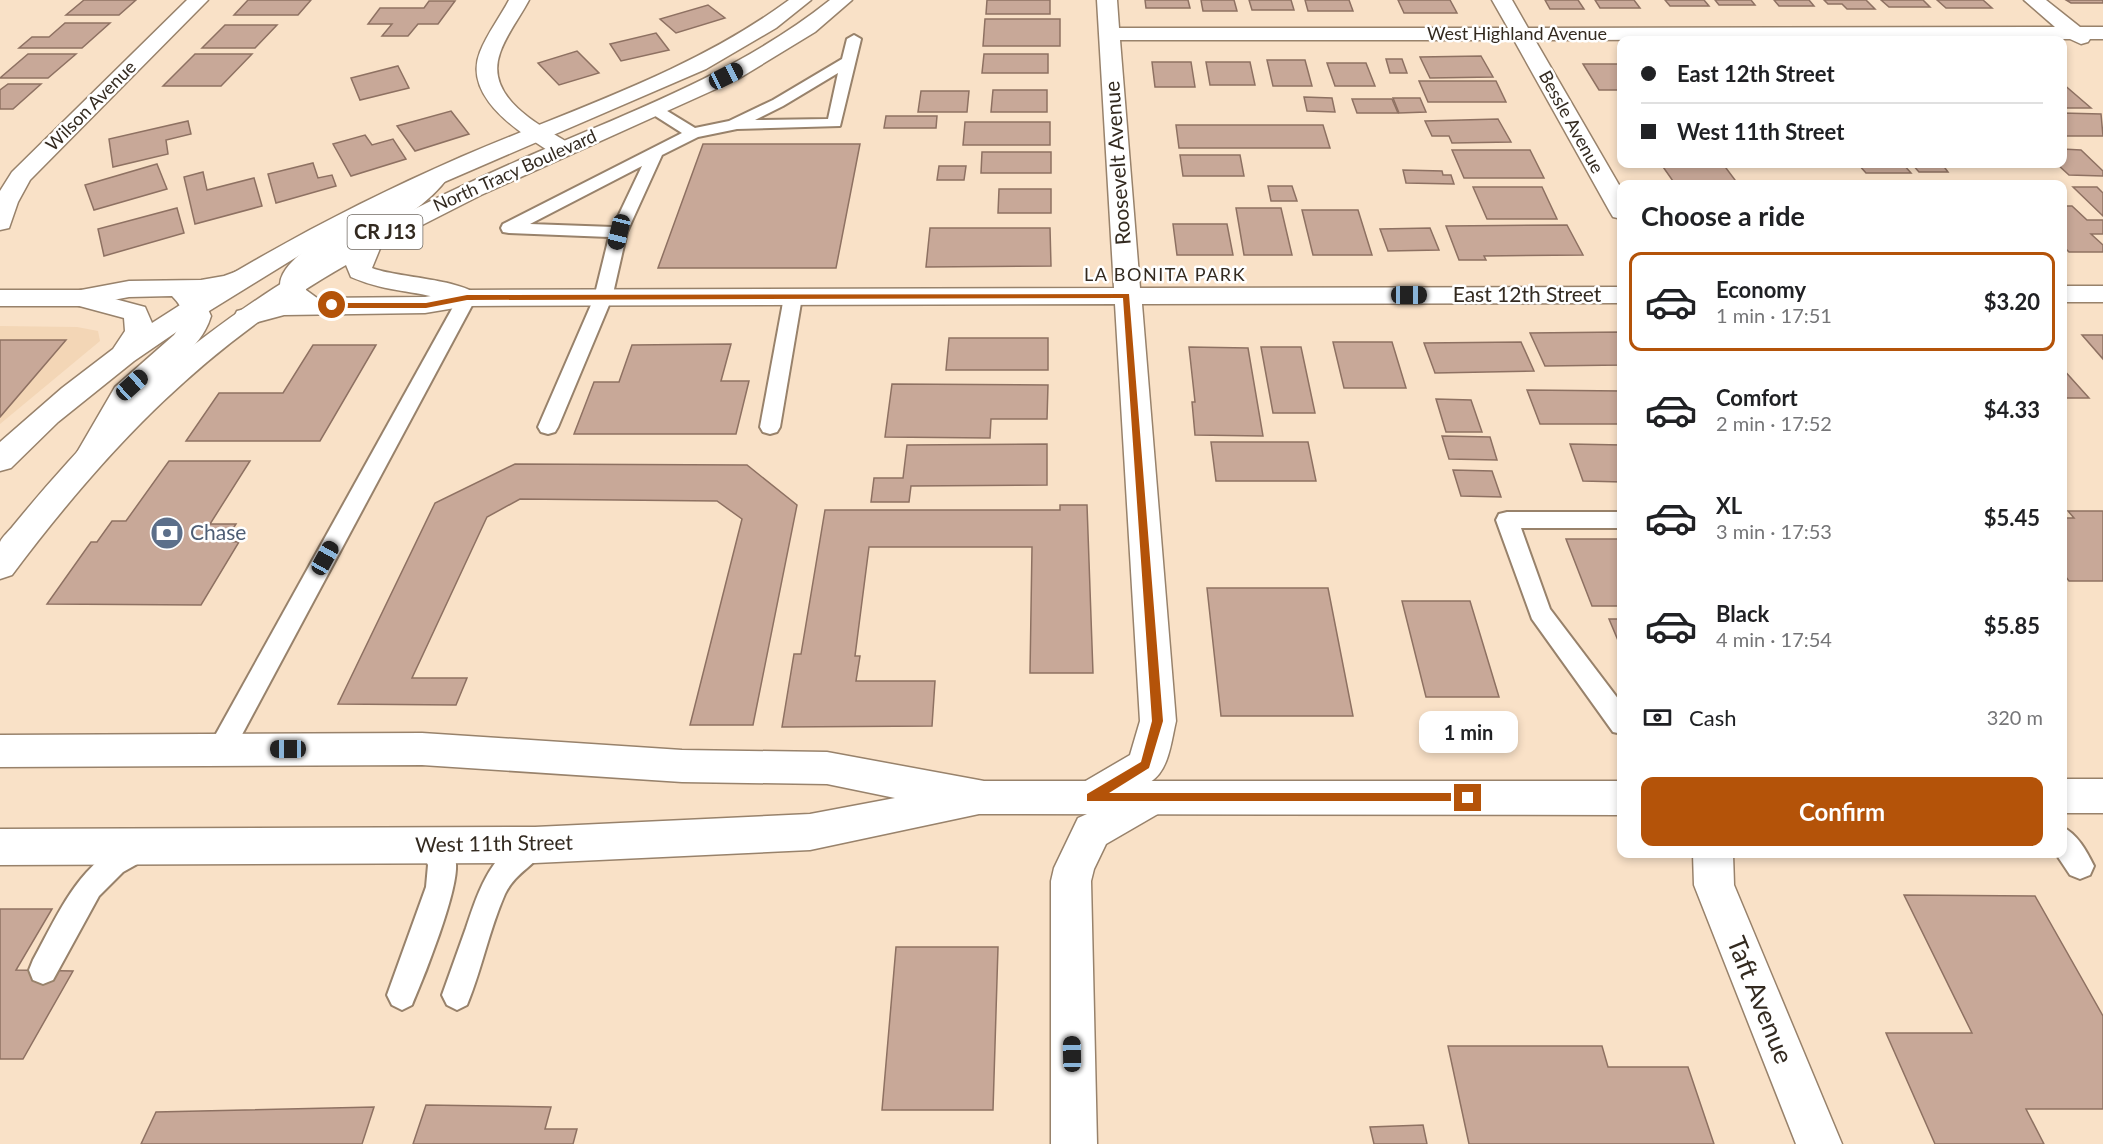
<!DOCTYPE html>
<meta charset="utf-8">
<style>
body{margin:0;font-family:Lato,sans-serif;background:#f6f6f6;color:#202124;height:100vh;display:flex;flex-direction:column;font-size:22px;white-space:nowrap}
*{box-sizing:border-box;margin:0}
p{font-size:20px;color:#757577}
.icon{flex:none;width:33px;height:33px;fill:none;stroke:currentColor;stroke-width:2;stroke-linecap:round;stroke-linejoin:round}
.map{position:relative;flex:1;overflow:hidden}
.side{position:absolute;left:1617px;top:180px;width:450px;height:678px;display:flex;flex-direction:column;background:#fff;border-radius:12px;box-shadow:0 3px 9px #0003}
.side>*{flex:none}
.hud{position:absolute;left:1617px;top:36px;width:450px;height:132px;border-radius:12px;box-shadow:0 3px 9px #0003;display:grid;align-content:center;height:132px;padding:0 24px;background:#fff}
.end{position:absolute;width:27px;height:27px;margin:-14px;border:8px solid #b45309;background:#fff;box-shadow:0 0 0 3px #fff}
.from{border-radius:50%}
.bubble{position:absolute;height:42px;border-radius:12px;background:#fff;box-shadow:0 3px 9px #0003;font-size:20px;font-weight:700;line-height:42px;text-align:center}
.car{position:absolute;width:18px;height:36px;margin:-18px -9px;border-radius:8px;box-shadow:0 0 4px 2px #0007;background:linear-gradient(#222 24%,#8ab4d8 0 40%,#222 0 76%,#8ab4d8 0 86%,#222 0)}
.hud b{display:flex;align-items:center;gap:21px;height:57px;font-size:22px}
.hud b+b{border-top:2px solid #e0e0e0}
.hud i{width:15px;height:15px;background:#202124}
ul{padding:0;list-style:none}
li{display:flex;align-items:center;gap:18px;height:99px;margin:0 12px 9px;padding:0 12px;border:3px solid transparent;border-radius:12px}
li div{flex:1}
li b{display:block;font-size:22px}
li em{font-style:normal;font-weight:700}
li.selected{border-color:#b45309}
li>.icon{width:54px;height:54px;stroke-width:1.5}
h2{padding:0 24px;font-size:27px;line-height:72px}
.pay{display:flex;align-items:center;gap:15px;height:66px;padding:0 24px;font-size:22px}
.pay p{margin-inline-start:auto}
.action{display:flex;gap:12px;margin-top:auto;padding:12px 24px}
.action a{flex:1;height:69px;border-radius:12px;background:#b45309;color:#fff;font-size:24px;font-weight:700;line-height:69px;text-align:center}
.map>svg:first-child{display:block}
</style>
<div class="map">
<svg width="2103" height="1144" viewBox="0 0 2103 1144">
<rect width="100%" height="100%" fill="#f9e1c7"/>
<polygon fill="#f3d6b6" points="0,326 77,327 98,331 100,341 0,424"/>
<g fill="#c8a898" stroke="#8e7162" stroke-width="1.5">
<polygon points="84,0 136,0 119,15 66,15"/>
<polygon points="248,0 311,0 298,15 234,15"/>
<polygon points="987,0 1050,0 1050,14 986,14"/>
<polygon points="1145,0 1188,0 1190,8 1146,8"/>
<polygon points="1201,0 1234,0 1237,11 1203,11"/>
<polygon points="1249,0 1291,0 1294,10 1252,10"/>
<polygon points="1305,0 1349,0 1353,11 1308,11"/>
<polygon points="1398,0 1450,0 1457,13 1404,13"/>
<polygon points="1545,0 1578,0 1584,9 1550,9"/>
<polygon points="1595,0 1634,0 1640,8 1600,8"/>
<polygon points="1665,0 1704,0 1709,6 1670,6"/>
<polygon points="1715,0 1751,0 1755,5 1719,5"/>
<polygon points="1774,0 1809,0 1814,6 1779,6"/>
<polygon points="1824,0 1866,0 1875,9 1847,9 1842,4 1828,4"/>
<polygon points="1881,0 1923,0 1930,7 1889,7"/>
<polygon points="1937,0 1983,0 1992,8 1946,8"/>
<polygon points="2066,0 2103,0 2103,3 2071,3"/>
<polygon points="429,1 455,1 438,24 418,24 408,36 382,36 392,24 368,24 380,8 424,8"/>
<polygon points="708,5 725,18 676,33 660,19"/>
<polygon points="985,19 1060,19 1060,46 983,46"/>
<polygon points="65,23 110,23 82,48 19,48 32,37 49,37"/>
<polygon points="225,25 277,25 255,48 202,48"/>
<polygon points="656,33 669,50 621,61 610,44"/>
<polygon points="577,51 599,73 559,85 538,63"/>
<polygon points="28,54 76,54 48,78 0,78"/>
<polygon points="195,54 252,54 221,86 163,86"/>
<polygon points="984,54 1048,54 1048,73 982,73"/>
<polygon points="1481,56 1493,77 1430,78 1420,57"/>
<polygon points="1386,59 1402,59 1407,73 1390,73"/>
<polygon points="1267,60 1305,60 1312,86 1273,86"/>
<polygon points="1152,62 1191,62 1195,87 1155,87"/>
<polygon points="1206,62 1250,62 1255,85 1210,85"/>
<polygon points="1327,63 1366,63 1375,86 1335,86"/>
<polygon points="1583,64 1622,64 1622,90 1599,90"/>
<polygon points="398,66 409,88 360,100 351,78"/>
<polygon points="1419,81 1496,81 1506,102 1428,102"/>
<polygon points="2062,83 2091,108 2062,108"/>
<polygon points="8,84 41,84 13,109 0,109 0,90"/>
<polygon points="993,90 1047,90 1047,112 991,112"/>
<polygon points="921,91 969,91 967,112 918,112"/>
<polygon points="1304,97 1332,98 1335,112 1307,111"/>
<polygon points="1393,98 1420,98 1426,112 1399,113"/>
<polygon points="1352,99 1392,99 1398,113 1357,113"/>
<polygon points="451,111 469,134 415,151 397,126"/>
<polygon points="2062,113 2101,114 2103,136 2062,136"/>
<polygon points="886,116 937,116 936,128 884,128"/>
<polygon points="1498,119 1511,142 1452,143 1449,136 1432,136 1425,121"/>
<polygon points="188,121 191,134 166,140 168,154 113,167 109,139"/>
<polygon points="965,122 1050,122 1050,145 963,145"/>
<polygon points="1176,125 1323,125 1330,148 1179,148"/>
<polygon points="365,135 372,145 393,139 406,159 351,176 333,144"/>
<polygon points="703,144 860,144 836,268 658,268"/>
<polygon points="2062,149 2081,150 2103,171 2103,176 2069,175 2057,164 2062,164"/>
<polygon points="1452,150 1530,150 1544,178 1464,178"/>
<polygon points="982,152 1051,152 1051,173 981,173"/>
<polygon points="1180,155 1240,155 1244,176 1183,176"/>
<polygon points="313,163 318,178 332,175 336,186 276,203 268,174"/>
<polygon points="157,164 167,189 94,210 85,185"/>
<polygon points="1661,164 1723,164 1738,184 1675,184"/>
<polygon points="1858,164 1903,164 1911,173 1866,173"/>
<polygon points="1912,164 1959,164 1960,165 1942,164 1948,172 1919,172"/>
<polygon points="939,166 966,166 964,180 937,180"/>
<polygon points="1403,170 1442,171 1443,175 1451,175 1454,184 1406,183"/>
<polygon points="203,172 207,190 254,178 262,206 195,224 184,177"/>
<polygon points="1268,186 1292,186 1297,201 1271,201"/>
<polygon points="1473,187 1542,187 1557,219 1487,219"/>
<polygon points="2073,187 2097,187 2103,193 2103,216"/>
<polygon points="999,189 1051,189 1051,213 998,213"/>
<polygon points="2062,206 2072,206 2087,220 2103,220 2103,234 2091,234 2103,245 2103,252 2069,252 2062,245"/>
<polygon points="177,208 184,233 104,256 98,229"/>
<polygon points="1236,208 1281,208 1292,255 1244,255"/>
<polygon points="1302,210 1358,210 1372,255 1313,255"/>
<polygon points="1173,224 1227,224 1233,255 1177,255"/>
<polygon points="1567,225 1583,255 1484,256 1486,260 1459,260 1446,226"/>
<polygon points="930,228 1050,228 1051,266 926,267"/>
<polygon points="1430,228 1439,250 1388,251 1380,229"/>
<polygon points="1621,332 1622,365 1545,366 1530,333"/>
<polygon points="2082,335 2103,335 2103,359"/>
<polygon points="949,338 1048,338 1048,370 946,370"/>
<polygon points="0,340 66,340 0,417"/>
<polygon points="1333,342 1392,342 1406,388 1344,388"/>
<polygon points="1521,342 1534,371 1435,373 1424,343"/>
<polygon points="731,344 721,381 749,381 736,434 574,434 594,382 619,382 632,345"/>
<polygon points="313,345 376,345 320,441 186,441 219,393 283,393"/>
<polygon points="1189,347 1248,348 1263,436 1195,435 1192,402 1195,402"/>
<polygon points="1261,347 1301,347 1315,413 1273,413"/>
<polygon points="2062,368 2089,398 2062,398"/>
<polygon points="892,384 1048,385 1047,419 991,419 990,438 885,437"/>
<polygon points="1527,390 1622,391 1622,424 1540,424"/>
<polygon points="1436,399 1471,400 1482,432 1446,432"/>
<polygon points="1442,436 1490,437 1497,460 1449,459"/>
<polygon points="1211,442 1308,442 1316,481 1216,481"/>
<polygon points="1047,444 1047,485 911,486 909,502 871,502 874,478 903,478 907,445"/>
<polygon points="1570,444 1622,445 1622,482 1583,481"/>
<polygon points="169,461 250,461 210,524 236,524 225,541 239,542 201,605 47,604 91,542 97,542 112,521 126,521"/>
<polygon points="515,464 747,465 797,505 753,725 690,725 742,519 717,501 520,499 487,517 412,678 467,678 456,705 338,704 435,503"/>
<polygon points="1453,470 1492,471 1501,497 1461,496"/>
<polygon points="1060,505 1087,505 1093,673 1030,673 1032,547 869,547 855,656 860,656 856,681 935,681 932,726 782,727 794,654 801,654 825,510 1060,510"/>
<polygon points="2068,511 2103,511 2103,581 2069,581 2062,572 2062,518 2074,518"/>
<polygon points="1566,539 1622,539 1622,606 1592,606"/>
<polygon points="1207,588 1328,588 1353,716 1221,716"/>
<polygon points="1402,601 1470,601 1499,697 1426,697"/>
<polygon points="1609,619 1622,619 1622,650"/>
<polygon points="1904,895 2035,896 2103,1016 2103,1109 2026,1109 2044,1144 1935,1144 1886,1033 1972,1033"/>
<polygon points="0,909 52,909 16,970 73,971 23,1059 0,1059"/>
<polygon points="896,947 998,947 993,1110 882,1110"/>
<polygon points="1448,1046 1602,1046 1608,1067 1688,1067 1714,1144 1469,1144"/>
<polygon points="426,1105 551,1107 545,1129 577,1129 573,1144 413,1144"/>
<polygon points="374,1107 362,1144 141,1144 156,1112"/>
<polygon points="1423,1125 1427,1144 1374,1144 1370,1127"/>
</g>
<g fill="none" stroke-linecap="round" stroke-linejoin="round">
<defs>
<g id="service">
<path d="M854,35l7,4 -21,87 -103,3 -39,8 -36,18 -35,77 -15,66 -54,129 -3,5 -7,2 -7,-2 -3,-5 56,-129 15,-61 -100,-4 -6,-1 -2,-4 2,-4 179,-91 -33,-21 -2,-3 2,-3h10l36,22 34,-7 44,-21 69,-41 5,-20zM838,73l-10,46 -73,1 28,-14zM642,166l-29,61 -83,-3z"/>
<polygon points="793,291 799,293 802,297 780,427 777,432 770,434 763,432 760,427 784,297 787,293"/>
<polygon points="467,292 473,294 476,298 230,757 221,760 212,757 208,749 212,741 458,298 461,294"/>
<polygon points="1507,512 1622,512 1622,528 1521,528 1550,609 1622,704 1622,734 1613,732 1532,619 1496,520 1499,514"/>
<path d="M2062,827c15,6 25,25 32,39l-4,9 -10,4 -10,-4 -14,-21h6z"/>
<path d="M534,833l10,3 3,9c-8,19 -31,26 -42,49 -16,36 -23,75 -38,111l-10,5 -10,-5 -5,-10c8,-22 16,-45 24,-67 13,-39 26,-79 68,-95z"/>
<path d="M431,834c11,4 23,18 25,30 2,28 -32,113 -44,141l-10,5 -10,-5 -5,-10 39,-108 2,-22 -10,-19 3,-9z"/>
<path d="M138,837l10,3 4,9 -4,9 -25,14 -24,24 -46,84 -10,4 -10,-4 -4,-10 4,-10c28,-51 47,-101 105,-123z"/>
</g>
<g id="minor">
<polygon points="187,0 208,0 30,180 18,202 9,228 0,230 0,191 12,172"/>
<path d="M509,0h20c-9,17 -23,35 -29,53 -16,45 40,72 70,91l3,5 -3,5c-16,4 -28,-8 -41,-16 -26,-18 -64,-49 -49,-86 7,-18 20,-35 29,-52z"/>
<path d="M1097,0h20l2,28h389l-16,-28h20l16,28 527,-1 -31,-27h22l34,27h23v12h-13l-2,3 -7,2 -11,-5 -535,1 87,150v29l-9,-2 -3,-5 -96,-172h-394l20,248 482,-1v16l-480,1 34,417c-5,21 -7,50 -26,61l13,5 5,12 -5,12 -57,33 -12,25 -3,12 6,263h-46v-263l3,-13 24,-50 9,-4 -10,-4 -5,-12 5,-12 53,-31 10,-34 -25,-417 -648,2 -42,7 -141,2 -37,10 -10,-2 -3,-6 3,-6 48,-12c-30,-39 83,-83 107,-96 18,-11 31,-37 53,-32l4,5c-9,13 -24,27 -38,36 -20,13 -101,45 -105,68 -1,3 0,7 0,10l11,8 108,-1 42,-7 647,-2z"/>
<path d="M246,268l9,2 4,6c-11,16 -39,17 -57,20l9,20c-11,37 -46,50 -70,77 -18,20 -26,46 -39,68l-11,4 -11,-4 -4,-7 39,-67 59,-52c12,-15 12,-25 -2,-39l-43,1 -48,9h-81v-16h81l48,-9 72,-1 23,-4z"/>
<rect x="2062" y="286" width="41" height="16"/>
<polygon points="1693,854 1733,854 1734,885 1842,1144 1796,1144 1694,885"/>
</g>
<g id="primary">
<path d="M789,0h22l-35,28 -70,41 -285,123 -113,58 -120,74 -54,37 -76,61 -47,46 -11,3v-29l62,-54 51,-39 12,-18 -1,-13 -52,-14 -4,-6 4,-6 9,-2 64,17 7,16c99,-64 201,-119 309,-166 111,-48 229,-84 328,-157z"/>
<path d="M830,0h22l-37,32 -77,47 -257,116 -100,51 -9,22c25,10 95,11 108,30l-4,6c-14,3 -23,-3 -37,-6 -31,-8 -56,-7 -88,-21l-5,-12c-140,80 -238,182 -334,310l-12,4c0,-11 0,-28 0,-37 2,-5 10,-12 13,-16 18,-22 36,-43 55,-64 126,-140 277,-225 447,-300 109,-48 221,-87 315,-162z"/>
<polygon points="422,733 682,750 827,752 984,781 1622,781 1622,815 979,814 810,850 535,863 0,865 0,829 535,827 810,814 895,798 827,784 682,782 422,765 0,767 0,735"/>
<rect x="2062" y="779" width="41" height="34"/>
</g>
</defs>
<use href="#service" stroke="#98826b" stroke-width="4"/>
<use href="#minor" stroke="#98826b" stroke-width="3"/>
<use href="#primary" stroke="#98826b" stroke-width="3"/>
<use href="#service" fill="#fff" fill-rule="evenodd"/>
<use href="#minor" fill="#fff" fill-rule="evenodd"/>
<use href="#primary" fill="#fff" fill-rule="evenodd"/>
</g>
<polygon fill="#b45309" points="1129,294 1163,721 1149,768 1109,793 1468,793 1472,794 1472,801 1087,801 1087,794 1141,762 1152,721 1123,298 467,300 426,308 332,308 328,305 332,303 426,303 467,295"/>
<defs>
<symbol id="bank-disc" viewBox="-11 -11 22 22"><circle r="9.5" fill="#5c6f8a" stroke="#fff"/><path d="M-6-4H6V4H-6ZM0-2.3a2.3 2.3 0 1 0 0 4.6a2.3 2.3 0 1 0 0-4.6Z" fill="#fff"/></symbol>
</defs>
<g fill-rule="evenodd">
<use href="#bank-disc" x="148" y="514" width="38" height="38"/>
</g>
<g text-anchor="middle" stroke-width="5" stroke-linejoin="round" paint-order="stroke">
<g font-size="18" fill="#332a20" stroke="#fff">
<text x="1517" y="40">West Highland Avenue</text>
<text transform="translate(91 106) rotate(-45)" y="6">Wilson Avenue</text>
<text transform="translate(1571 122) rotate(61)" y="6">Bessle Avenue</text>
<text transform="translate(515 171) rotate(-24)" y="6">North Tracy Boulevard</text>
</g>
<g font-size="18" letter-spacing="1.5" fill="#332a20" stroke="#fff">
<text x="1165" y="281">LA BONITA PARK</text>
</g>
<rect fill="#fff" stroke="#706a63" stroke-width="1.5" x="347.5" y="215" width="75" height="34" rx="4.5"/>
<g font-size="20" font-weight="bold" fill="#332a20">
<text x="385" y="239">CR J13</text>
</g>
<g font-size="21" fill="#332a20" stroke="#fff">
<text transform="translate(1118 163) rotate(-94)" y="7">Roosevelt Avenue</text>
<text x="1527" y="302">East 12th Street</text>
<text transform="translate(494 844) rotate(-1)" y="7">West 11th Street</text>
</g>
<g font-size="21" fill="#4e5e75" stroke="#fff" text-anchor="start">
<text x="190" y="540">Chase</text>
</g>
<g font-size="26" fill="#332a20" stroke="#fff">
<text transform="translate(1760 1000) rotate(68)" y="9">Taft Avenue</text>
</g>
</g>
</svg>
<i class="end from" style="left:332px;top:305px"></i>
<i class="end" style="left:1468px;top:798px"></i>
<div class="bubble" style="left:1419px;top:711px;width:99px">1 min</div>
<i class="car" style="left:726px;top:76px;rotate:63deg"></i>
<i class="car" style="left:619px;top:232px;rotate:194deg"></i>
<i class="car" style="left:1409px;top:295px;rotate:90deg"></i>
<i class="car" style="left:132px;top:385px;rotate:48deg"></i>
<i class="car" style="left:325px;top:558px;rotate:29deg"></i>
<i class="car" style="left:288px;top:749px;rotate:270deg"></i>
<i class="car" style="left:1072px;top:1054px;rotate:359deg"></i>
<div class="hud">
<b><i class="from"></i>East 12th Street</b>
<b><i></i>West 11th Street</b>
</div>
<section class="side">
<h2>Choose a ride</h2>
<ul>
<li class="selected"><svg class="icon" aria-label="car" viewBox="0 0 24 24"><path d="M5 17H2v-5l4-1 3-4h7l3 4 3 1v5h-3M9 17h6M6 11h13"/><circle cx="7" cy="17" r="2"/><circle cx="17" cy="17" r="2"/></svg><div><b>Economy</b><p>1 min · 17:51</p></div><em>$3.20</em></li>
<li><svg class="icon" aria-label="car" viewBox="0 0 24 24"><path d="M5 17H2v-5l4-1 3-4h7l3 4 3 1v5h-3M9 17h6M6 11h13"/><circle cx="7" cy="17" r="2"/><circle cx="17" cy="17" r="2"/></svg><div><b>Comfort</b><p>2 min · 17:52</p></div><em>$4.33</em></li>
<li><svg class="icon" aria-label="car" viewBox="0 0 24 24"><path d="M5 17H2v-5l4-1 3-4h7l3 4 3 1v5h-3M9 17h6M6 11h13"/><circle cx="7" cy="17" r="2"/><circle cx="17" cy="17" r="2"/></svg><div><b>XL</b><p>3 min · 17:53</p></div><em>$5.45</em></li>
<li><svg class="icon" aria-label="car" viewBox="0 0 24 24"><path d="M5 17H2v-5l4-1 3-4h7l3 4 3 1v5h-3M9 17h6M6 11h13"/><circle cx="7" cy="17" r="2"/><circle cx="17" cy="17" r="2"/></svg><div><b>Black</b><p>4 min · 17:54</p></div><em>$5.85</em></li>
</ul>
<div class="pay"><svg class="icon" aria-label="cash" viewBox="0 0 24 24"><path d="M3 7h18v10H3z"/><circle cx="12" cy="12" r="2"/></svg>Cash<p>320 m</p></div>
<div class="action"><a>Confirm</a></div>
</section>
</div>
